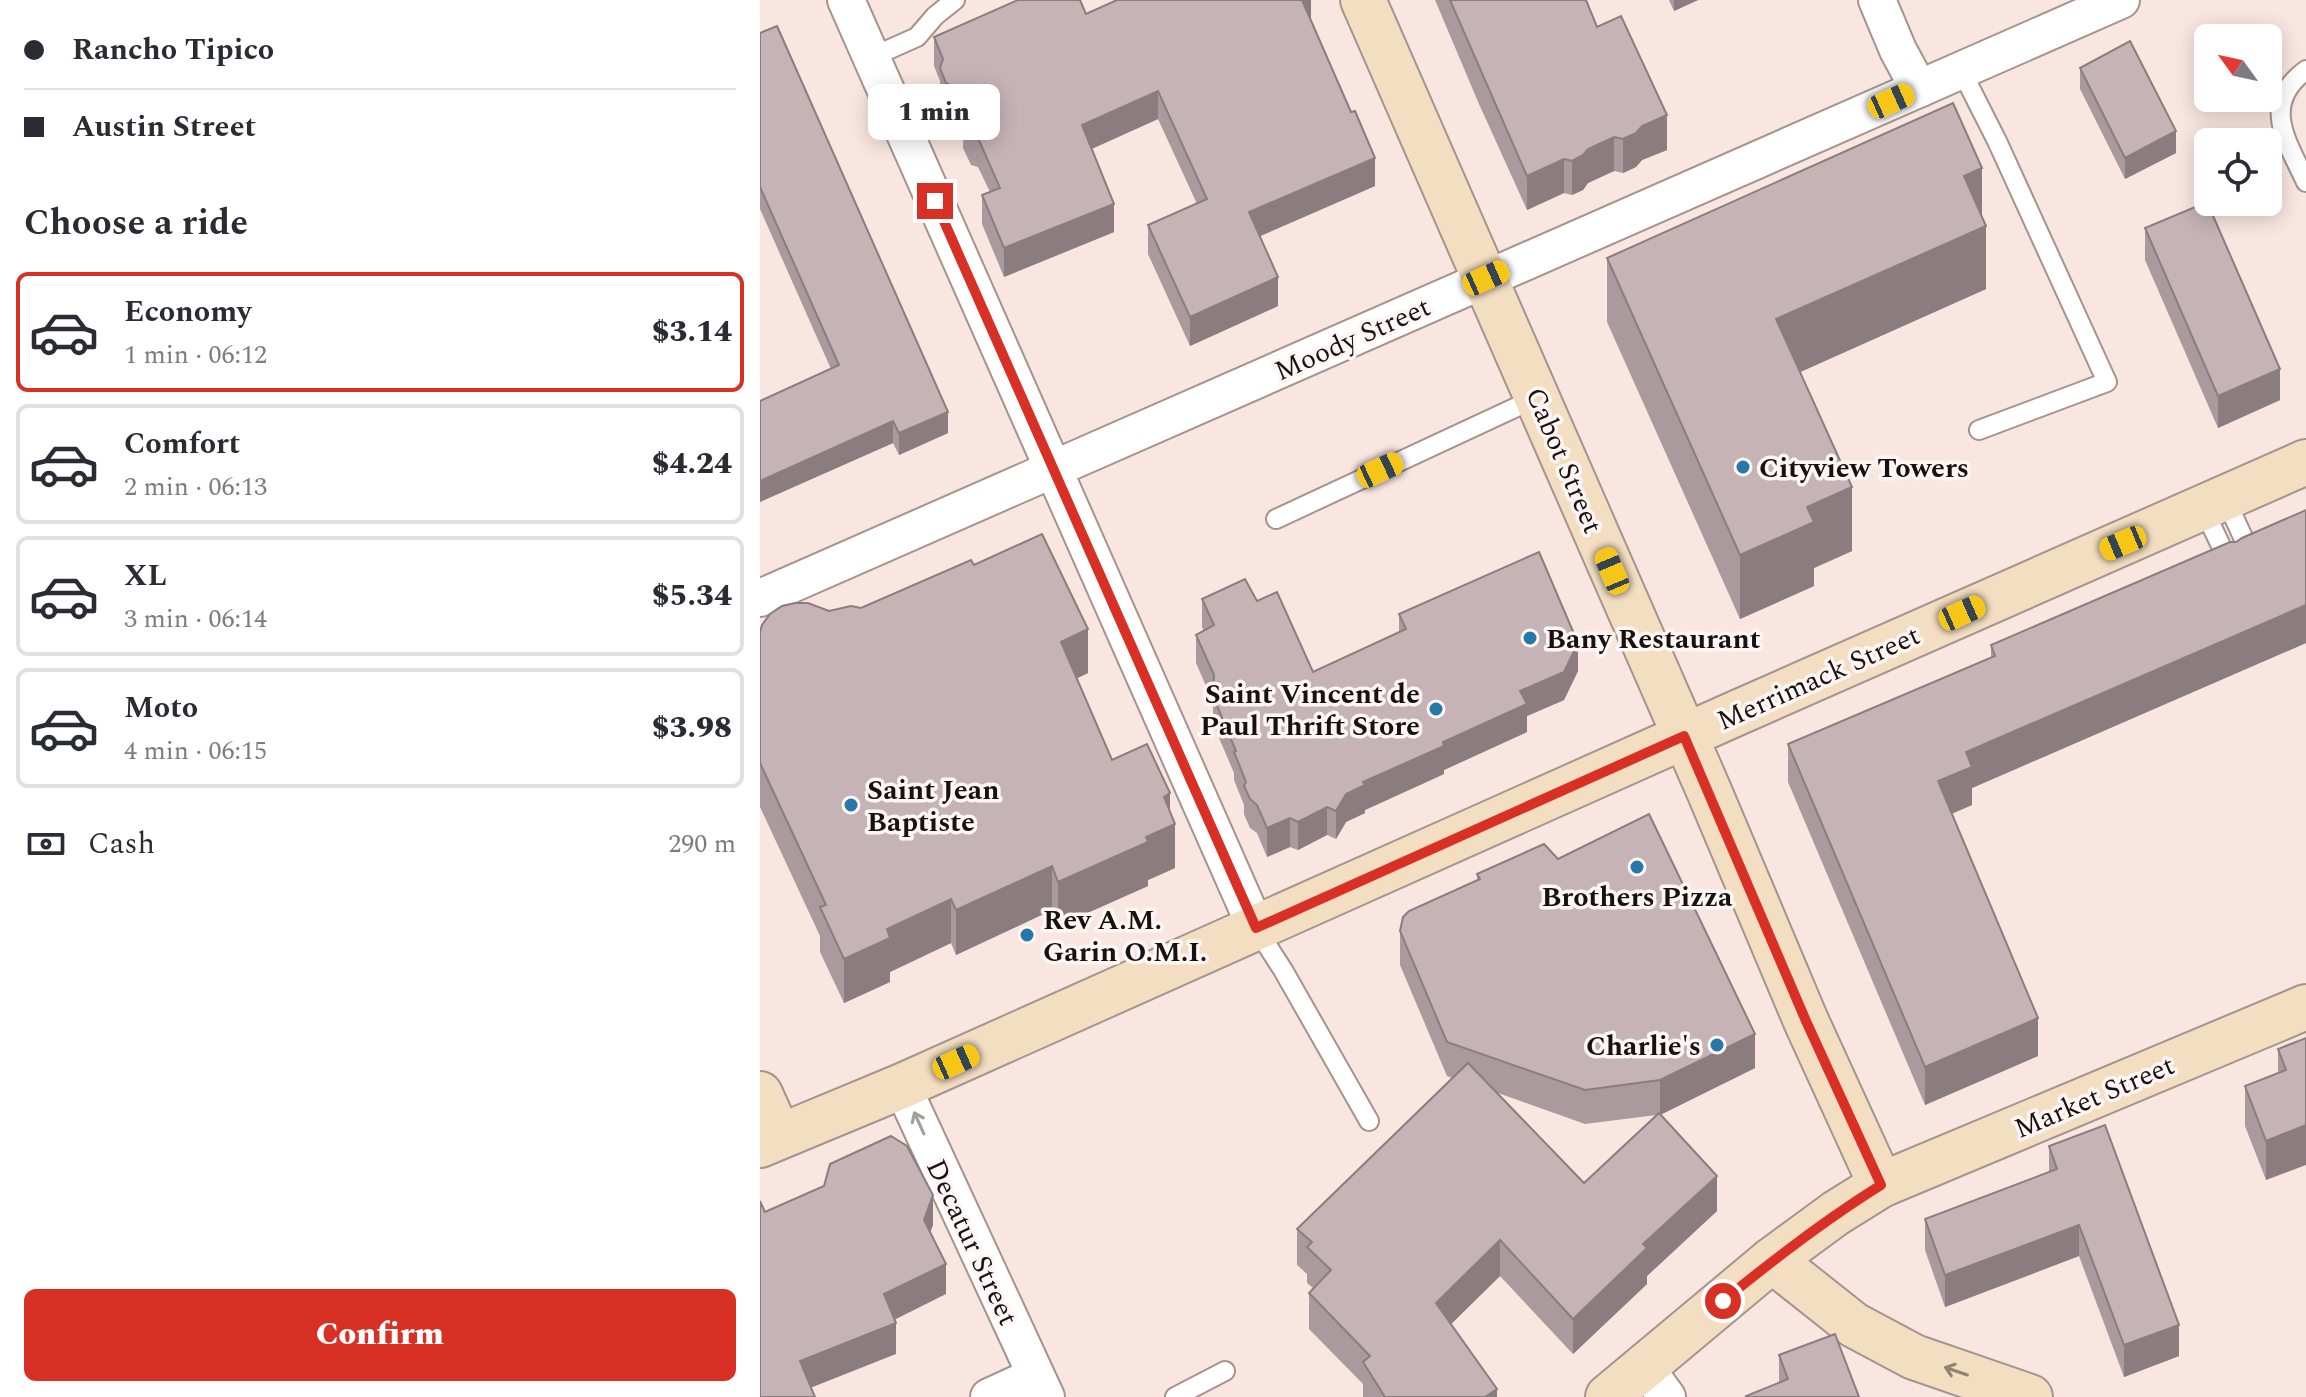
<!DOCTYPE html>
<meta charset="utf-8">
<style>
body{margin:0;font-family:Spectral,serif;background:#f2f2f3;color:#2b2b33;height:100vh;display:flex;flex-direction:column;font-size:30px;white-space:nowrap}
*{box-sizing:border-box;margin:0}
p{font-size:26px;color:#7c7c81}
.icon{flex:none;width:44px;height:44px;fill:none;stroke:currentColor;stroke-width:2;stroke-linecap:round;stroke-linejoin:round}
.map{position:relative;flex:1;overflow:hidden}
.details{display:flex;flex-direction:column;background:#fff;width:760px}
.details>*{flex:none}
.guide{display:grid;align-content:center;height:176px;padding:0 24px;background:#fff}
.needle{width:52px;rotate:303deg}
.fabs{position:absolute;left:1434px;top:24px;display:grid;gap:16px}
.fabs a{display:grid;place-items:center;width:88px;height:88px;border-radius:12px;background:#fff;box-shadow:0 4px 20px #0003;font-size:40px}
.end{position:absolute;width:36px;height:36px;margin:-18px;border:10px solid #d93025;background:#fff;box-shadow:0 0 0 4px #fff}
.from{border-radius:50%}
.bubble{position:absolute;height:56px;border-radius:12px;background:#fff;box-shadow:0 4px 20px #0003;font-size:26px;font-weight:800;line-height:56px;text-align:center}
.car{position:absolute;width:24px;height:48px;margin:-24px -12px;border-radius:10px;box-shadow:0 0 6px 2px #0007;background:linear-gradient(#f5c518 24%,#345 0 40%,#f5c518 0 76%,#345 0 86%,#f5c518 0)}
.guide b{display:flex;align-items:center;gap:28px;height:76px;font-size:30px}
.guide b+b{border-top:2px solid #e1e1e2}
.guide i{width:20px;height:20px;background:#2b2b33}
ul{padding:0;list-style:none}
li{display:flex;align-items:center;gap:24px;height:120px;margin:0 16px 12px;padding:0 8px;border:4px solid #e1e1e2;border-radius:12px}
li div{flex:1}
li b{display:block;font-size:30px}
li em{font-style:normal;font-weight:800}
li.current{border-color:#d93025}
li>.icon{width:72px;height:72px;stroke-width:1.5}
h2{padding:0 24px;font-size:36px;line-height:96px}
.pay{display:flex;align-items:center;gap:20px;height:88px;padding:0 24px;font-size:30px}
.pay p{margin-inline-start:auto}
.action{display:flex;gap:16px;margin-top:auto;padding:16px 24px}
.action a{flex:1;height:92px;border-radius:12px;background:#d93025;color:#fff;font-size:32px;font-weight:800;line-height:92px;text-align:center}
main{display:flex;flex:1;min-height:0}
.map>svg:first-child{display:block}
</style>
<main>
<section class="details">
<div class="guide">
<b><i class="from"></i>Rancho Tipico</b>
<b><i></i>Austin Street</b>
</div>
<h2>Choose a ride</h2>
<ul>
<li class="current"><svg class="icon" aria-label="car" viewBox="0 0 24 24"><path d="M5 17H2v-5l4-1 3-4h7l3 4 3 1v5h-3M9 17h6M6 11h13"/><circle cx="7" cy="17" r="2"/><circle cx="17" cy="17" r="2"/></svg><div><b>Economy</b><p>1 min · 06:12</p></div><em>$3.14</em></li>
<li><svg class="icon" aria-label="car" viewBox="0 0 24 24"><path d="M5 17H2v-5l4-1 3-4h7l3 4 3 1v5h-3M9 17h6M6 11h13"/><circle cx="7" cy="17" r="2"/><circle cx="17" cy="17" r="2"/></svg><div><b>Comfort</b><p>2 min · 06:13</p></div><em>$4.24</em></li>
<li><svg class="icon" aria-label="car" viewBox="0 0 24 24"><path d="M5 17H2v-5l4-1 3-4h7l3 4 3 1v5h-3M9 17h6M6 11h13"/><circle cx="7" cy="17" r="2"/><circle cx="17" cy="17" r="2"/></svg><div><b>XL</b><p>3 min · 06:14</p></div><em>$5.34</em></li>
<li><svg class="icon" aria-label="car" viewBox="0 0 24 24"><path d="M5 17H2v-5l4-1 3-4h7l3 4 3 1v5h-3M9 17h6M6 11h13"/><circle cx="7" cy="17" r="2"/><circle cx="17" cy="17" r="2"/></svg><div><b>Moto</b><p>4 min · 06:15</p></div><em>$3.98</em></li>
</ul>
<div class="pay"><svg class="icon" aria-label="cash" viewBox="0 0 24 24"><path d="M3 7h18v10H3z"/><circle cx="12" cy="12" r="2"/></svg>Cash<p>290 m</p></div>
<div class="action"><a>Confirm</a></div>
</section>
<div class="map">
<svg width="1546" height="1397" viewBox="0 0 1546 1397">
<rect width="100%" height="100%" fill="#fae6e0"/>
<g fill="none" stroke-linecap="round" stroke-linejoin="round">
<defs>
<g id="lane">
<polyline points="112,57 157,37 175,16 195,0"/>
<polyline points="1201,70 1237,141 1347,382 1219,430"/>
<path d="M1546,70c-46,34 -19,71 0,112"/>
<polyline points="1465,498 1493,559"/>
<polyline points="1443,508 1471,567"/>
<polyline points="516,519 778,397"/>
<polyline points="496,928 523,970 609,1121"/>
<polyline points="415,1397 465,1371"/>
</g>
<g id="street">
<polyline points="86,0 496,928"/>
<polyline points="1117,0 1138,50 1159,89"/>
<polyline points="0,598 1361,0"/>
<polyline points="142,1086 286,1397"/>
<polyline points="884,1366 907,1397"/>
<polyline points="229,1397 275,1376"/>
</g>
<g id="secondary">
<polyline points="603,0 949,791 1046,1021 1121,1185"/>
<polyline points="0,1094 19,1136"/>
<polyline points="0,1145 142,1086 979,712 1546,462"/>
<polyline points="1012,1260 1094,1325 1154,1357 1270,1397"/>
<polyline points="848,1397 1012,1260 1076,1213 1121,1185 1546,1007"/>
</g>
</defs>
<use href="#lane" stroke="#a5938e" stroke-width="22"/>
<use href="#street" stroke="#a5938e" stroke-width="40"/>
<use href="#secondary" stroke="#a5938e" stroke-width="48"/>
<use href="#lane" stroke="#fff" stroke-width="18"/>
<use href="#street" stroke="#fff" stroke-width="36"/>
<use href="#secondary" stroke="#f4dec2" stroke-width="44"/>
</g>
<g fill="#aa9a9d" fill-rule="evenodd">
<polygon points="551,0 551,19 615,186 500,236 518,306 430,346 388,254 388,225 437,204 398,119 332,149 354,232 244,277 222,224 222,195 230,192 218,167 211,165 203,148 204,118 186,111 180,96 180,81 174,66 174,37 326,14"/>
<polygon points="675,0 826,0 837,27 907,150 882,160 876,167 863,173 854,171 828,183 823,190 812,195 804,193 767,210 719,104"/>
<polygon points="909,0 938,0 914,11"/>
<polygon points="0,33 188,433 139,455 133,443 0,502 0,401 71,369 0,209"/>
<polygon points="1320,68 1416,153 1365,179 1320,89"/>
<polygon points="1222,217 1226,289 1040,372 1092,551 1054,568 1054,586 980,619 847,322 847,258"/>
<polygon points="1385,228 1520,400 1458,428 1385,260"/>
<polygon points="1546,510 1546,643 1212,788 1212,805 1192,814 1278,1056 1165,1105 1028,782 1028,744 1231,657 1231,645 1476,542"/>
<polygon points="214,565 328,673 317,678 352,760 410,812 415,868 388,880 388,886 298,926 292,910 196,955 191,943 130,972 130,982 84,1003 60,952 60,936 0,807 0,632 69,611 101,608"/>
<polygon points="442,599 497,601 553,672 639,632 639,614 818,671 804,700 767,716 767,732 684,770 684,774 605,810 605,813 586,822 576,839 567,835 538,850 530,847 507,857 497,833 490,828 484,814 484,805 474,780 474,773 453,724 453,702 436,663 436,635 444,631 442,627"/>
<path d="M717,874l278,194 -95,47 57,96 -70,65v8l-74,70 -73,-78 -49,48 46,73h-134v-13l-54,-55v-36l4,-5 -6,-5v-9l-10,-9v-36l155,-151 -5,-2 -47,-111v-34l77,-51zM738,1093l87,31 71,-9 -72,68z"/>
<polygon points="1546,1038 1506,1180 1485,1126 1485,1086 1518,1073 1518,1049"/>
<polygon points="1289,1146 1419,1356 1364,1377 1319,1256 1185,1307 1165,1250 1165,1219 1289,1172"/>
<polygon points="1019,1355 1099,1397 1019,1383"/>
</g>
<g fill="#8b7d7f">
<polygon points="542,0 551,0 551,23"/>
<polygon points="914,0 938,0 914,11"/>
<polygon points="398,91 398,119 322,153 322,125"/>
<polygon points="907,115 907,150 882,160 876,167 863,173 863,139 882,126"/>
<polygon points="1416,131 1416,153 1365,179 1365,158"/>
<polygon points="854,137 854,171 828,183 823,190 812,195 812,161 828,149"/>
<polygon points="615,158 615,186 489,241 489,212"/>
<polygon points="804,159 804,193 767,210 767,176"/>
<polygon points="1222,168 1222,227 1226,226 1226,289 1016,383 1016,319 1204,176"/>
<polygon points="354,204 354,232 244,277 244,248"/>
<polygon points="518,277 518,306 430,346 430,317"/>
<polygon points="1520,369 1520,400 1458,428 1458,396"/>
<polygon points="188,412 188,433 139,455 139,433"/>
<polygon points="133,421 133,443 0,502 0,481"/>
<polygon points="1092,487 1092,551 1054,568 1054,586 980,619 980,555 1047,507"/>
<polygon points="1546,605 1546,643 1212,788 1212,805 1178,819 1178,781 1206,752"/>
<polygon points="328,629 328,673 301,686 301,642"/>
<polygon points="818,643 818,671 804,700 767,716 767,732 684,770 684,774 605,810 605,813 586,822 576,839 576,811 586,794 603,782 683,742 760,691"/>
<polygon points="410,793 410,826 415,824 415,868 388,880 388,886 298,926 298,882 386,837 404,797"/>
<polygon points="567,807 567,835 538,850 538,822"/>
<polygon points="530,818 530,847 507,857 507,828"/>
<polygon points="292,866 292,910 196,955 196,910"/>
<polygon points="191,899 191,943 130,972 130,982 84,1003 84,959 127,929"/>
<polygon points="1278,1018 1278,1056 1165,1105 1165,1067"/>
<polygon points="995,1034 995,1068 900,1115 900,1080"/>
<polygon points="1546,1125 1546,1165 1506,1180 1506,1141"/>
<polygon points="957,1176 957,1211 887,1276 887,1284 813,1354 813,1319 883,1244"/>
<polygon points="173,1195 173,1225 164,1251 164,1220"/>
<polygon points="1319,1225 1319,1256 1185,1307 1185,1275"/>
<polygon points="740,1240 740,1276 676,1339 676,1303"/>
<polygon points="186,1264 186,1294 124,1325 124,1294"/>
<polygon points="136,1323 136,1354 40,1392 40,1361"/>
<polygon points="1419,1325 1419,1356 1364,1377 1364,1345"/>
<polygon points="737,1389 737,1397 725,1397"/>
</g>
<g fill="#c6b3b6" stroke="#8b7d7f" stroke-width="2">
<polygon points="258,0 320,0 326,14 357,0 542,0 591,112 595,111 615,158 489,212 518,277 430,317 388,225 447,199 398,91 322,125 354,204 244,248 222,195 240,188 218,138 211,136 203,119 216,95 186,83 180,68 183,59 174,37"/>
<polygon points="690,0 826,0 837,27 861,16 907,115 882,126 876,133 863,139 854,137 828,149 823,155 812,161 804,159 767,176"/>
<polygon points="17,26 188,412 139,433 133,421 0,481 0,401 79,365 0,187 0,33"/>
<polygon points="1370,41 1416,131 1365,158 1320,68"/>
<polygon points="1193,103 1222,168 1204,176 1226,226 1016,319 1092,487 1047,507 1054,522 980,555 847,258"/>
<polygon points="1447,202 1520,369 1458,396 1385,228"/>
<polygon points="1546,510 1546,605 1206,752 1212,767 1178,781 1278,1018 1165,1067 1028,744 1235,656 1231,645 1470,542 1476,542 1482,538"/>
<polygon points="282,534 328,629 301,642 352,760 387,744 410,793 404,797 415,824 386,837 388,842 298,882 292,866 196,910 191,899 127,929 130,938 84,959 60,907 66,905 0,763 0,632 2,625 10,614 22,606 35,603 48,603 69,611 91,606 101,608 211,560 214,565"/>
<polygon points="779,552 818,643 804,672 760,691 767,704 683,742 684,746 603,782 605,785 586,794 576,811 567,807 538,822 530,818 507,828 497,805 490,799 484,786 486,782 474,752 476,751 453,696 454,675 436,635 454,625 442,599 485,579 497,601 517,592 553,672 646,629 639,614"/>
<polygon points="889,814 995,1034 900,1080 825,1090 687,1042 640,931 643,917 649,911 720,879 717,874 784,844 798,859"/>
<polygon points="1546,1038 1546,1125 1506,1141 1485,1086 1526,1070 1518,1049"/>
<polygon points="708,1063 824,1183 899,1113 957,1176 883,1244 887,1248 813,1319 740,1240 676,1303 737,1389 725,1397 625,1397 603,1362 610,1356 549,1293 571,1270 547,1247 552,1242 537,1229"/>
<polygon points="1345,1125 1419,1325 1364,1345 1319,1225 1185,1275 1165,1219 1297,1169 1289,1146"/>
<polygon points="131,1136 147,1146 173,1195 164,1220 186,1264 124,1294 136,1323 40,1361 55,1397 0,1397 0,1201 5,1212 64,1186 70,1164"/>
<polygon points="1075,1334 1099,1397 987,1397 986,1396 1028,1379 1019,1355"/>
</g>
<defs><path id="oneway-shaft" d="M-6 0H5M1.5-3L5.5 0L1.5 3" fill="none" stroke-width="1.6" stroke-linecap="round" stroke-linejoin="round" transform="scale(2)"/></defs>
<use stroke="#a2a09f" href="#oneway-shaft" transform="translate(159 1123) rotate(-114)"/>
<use stroke="#918271" href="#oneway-shaft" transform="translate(1196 1371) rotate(-161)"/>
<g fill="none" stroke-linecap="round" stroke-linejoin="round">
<path stroke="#d93025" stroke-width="10" d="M175,201l321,727 428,-192 122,285 75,164c-56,35 -107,74 -158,116"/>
</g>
<g fill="#2578a8" stroke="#fef6f4" stroke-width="3">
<circle cx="983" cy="467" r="8"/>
<circle cx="770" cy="638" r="8"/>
<circle cx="676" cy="709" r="8"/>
<circle cx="91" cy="805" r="8"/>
<circle cx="877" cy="867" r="8"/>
<circle cx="267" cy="935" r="8"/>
<circle cx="957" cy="1045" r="8"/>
</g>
<g text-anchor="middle" stroke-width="7" stroke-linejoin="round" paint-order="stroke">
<g font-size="28" fill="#17110f" stroke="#fef6f4">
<text transform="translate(592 338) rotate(-24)" y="10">Moody Street</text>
<text transform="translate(805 460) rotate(67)" y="10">Cabot Street</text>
<text transform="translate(1058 677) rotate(-24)" y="10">Merrimack Street</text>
<text transform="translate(1334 1096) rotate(-23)" y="10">Market Street</text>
<text transform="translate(213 1242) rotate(65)" y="10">Decatur Street</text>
</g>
<g font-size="28" font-weight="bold" fill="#17110f" stroke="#fef6f4" text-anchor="start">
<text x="999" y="477">Cityview Towers</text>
<text x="786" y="648">Bany Restaurant</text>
<text x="660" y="703" text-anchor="end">Saint Vincent de<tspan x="660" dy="32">Paul Thrift Store</tspan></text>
<text x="107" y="799">Saint Jean<tspan x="107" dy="32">Baptiste</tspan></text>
<text x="877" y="906" text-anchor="middle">Brothers Pizza</text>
<text x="283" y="929">Rev A.M.<tspan x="283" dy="32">Garin O.M.I.</tspan></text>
<text x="941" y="1055" text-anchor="end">Charlie's</text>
</g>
</g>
</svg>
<div class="fabs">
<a><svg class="needle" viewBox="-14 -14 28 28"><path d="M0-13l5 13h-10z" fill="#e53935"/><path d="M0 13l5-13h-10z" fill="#7c7c81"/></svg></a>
<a><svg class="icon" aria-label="locate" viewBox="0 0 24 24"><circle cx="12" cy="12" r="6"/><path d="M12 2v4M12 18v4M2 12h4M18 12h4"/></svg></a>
</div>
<i class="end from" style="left:963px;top:1301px"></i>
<i class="end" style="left:175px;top:201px"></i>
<div class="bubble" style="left:108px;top:84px;width:132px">1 min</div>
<i class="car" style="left:1131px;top:101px;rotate:66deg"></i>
<i class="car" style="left:726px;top:278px;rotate:66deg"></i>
<i class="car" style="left:620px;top:470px;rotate:65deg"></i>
<i class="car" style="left:1363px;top:543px;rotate:247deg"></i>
<i class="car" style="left:852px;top:571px;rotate:337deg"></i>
<i class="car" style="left:1202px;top:613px;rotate:66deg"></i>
<i class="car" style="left:196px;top:1062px;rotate:66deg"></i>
</div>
</main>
